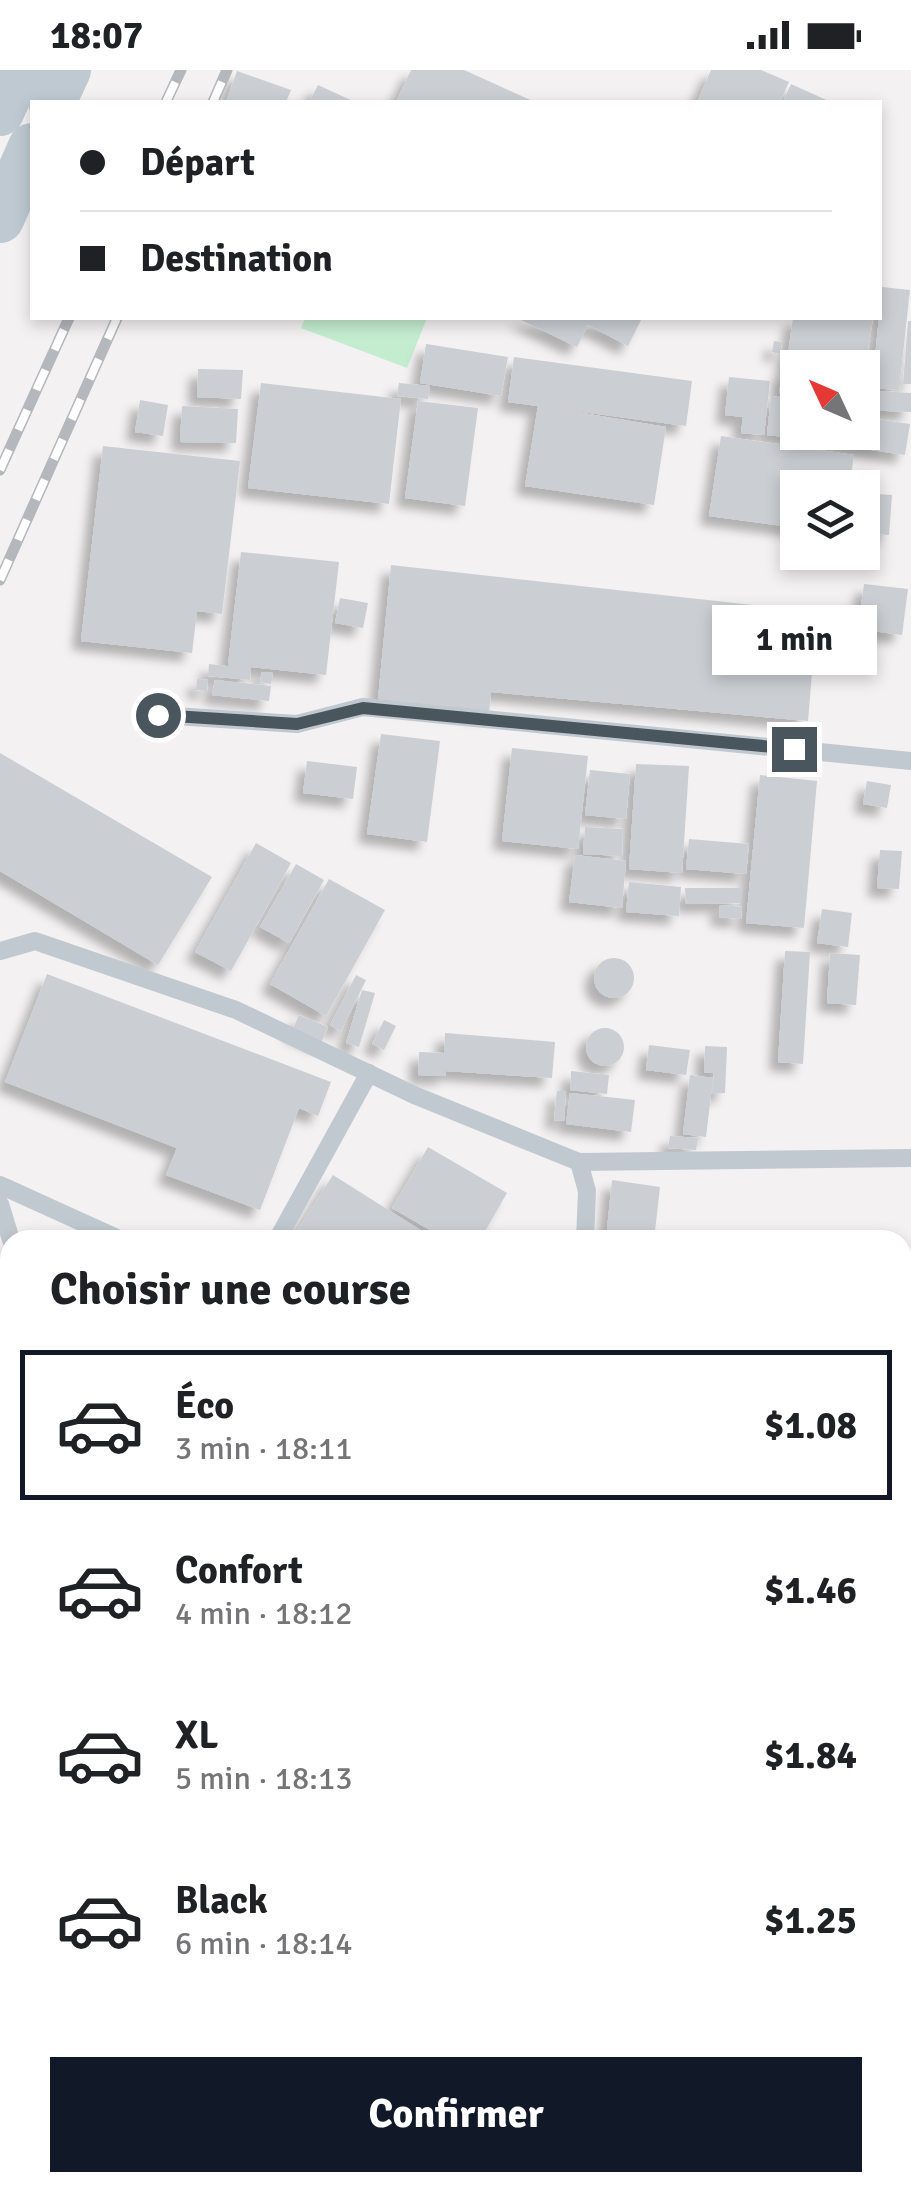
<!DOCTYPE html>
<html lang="fr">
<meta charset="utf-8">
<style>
body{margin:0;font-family:Signika,sans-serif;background:#f6f6f6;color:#202124;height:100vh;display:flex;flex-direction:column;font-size:38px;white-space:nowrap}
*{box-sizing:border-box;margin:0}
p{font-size:32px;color:#757577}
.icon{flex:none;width:55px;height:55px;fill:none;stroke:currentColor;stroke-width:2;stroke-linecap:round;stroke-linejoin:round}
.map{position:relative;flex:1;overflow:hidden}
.side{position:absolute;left:0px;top:1160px;width:912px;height:962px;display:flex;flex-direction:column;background:#fff;border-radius:30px 30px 0 0;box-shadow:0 5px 15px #0003}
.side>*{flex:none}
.guide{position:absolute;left:30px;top:30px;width:852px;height:220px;border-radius:0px;box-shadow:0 5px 15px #0003;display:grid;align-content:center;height:220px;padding:0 50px;background:#fff}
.needle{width:65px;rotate:314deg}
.tools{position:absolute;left:780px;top:280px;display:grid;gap:20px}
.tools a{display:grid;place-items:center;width:100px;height:100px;border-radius:0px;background:#fff;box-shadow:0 5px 15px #0003;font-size:50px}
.end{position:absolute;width:45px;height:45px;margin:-22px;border:12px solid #4a565e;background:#fff;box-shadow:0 0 0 5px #fff}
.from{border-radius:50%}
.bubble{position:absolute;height:70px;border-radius:0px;background:#fff;box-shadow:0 5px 15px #0003;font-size:32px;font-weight:700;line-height:70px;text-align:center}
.guide b{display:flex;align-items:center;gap:35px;height:95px;font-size:38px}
.guide b+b{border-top:2px solid #e0e0e0}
.guide i{width:25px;height:25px;background:#202124}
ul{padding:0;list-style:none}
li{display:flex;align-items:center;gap:30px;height:150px;margin:0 20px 15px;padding:0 30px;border:5px solid transparent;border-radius:0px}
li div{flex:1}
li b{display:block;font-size:38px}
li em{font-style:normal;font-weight:700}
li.current{border-color:#111827}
li>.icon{width:90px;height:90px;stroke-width:1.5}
h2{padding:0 50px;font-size:45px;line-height:120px}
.cta{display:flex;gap:20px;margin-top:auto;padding:20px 50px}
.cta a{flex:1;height:115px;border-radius:0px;background:#111827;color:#fff;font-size:40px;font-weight:700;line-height:115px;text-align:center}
.status{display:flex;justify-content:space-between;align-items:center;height:70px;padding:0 50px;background:#fff;direction:ltr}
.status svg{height:28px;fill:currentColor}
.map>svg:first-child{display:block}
</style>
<div class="status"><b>18:07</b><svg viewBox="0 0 49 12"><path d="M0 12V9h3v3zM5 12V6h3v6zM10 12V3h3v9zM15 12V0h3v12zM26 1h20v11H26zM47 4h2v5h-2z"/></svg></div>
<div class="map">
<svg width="911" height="2121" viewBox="0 0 911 2121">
<defs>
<filter id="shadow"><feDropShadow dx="-9" dy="9" stdDeviation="5" flood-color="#0004"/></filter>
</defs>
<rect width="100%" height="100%" fill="#f3f1f1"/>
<polygon fill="#c4edd0" points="305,248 427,248 407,298 301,258"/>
<g fill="#cbcfd3" filter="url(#shadow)">
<polygon points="411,0 464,0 535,32 396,32"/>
<polygon points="711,0 761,0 789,12 780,32 703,32 698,30"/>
<polygon points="237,1 291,20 286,32 226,32"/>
<polygon points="791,14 831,32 783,32"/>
<polygon points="318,15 355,32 309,32"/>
<polygon points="882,217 910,220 899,320 872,318"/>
<polygon points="517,248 642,248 628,276 588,255 577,277"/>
<polygon points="793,248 873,248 865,298 786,298"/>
<polygon points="908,251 911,251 911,314 903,314"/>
<polygon points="774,271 782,272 780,284 772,282"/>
<polygon points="426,274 508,287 501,326 420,313"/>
<polygon points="514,287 692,311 686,356 553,338 666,357 654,435 525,416 538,336 508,332"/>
<polygon points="198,299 243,300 241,329 197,327"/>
<polygon points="783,299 798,302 798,326 779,323"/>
<polygon points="729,307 770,311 764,365 741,363 743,347 725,345"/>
<polygon points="261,313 401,329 389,434 248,418"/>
<polygon points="399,313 430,316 428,329 397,326"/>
<polygon points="862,320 911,323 911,342 862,340"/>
<polygon points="771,326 798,329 798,362 804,362 803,369 767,365"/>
<polygon points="140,330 168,335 163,366 135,362"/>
<polygon points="418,331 478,338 465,436 405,428"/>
<polygon points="182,336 238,339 236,373 180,372"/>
<polygon points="862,347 910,354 905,385 811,371 812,362 862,362"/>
<polygon points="721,366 854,385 849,418 798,418 798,458 709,446"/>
<polygon points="103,376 240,391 222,544 197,541 192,583 81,571"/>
<polygon points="862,423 892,425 889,465 862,463"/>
<polygon points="241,482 339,492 326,605 251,597 250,610 208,606 209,594 244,598 228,595"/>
<polygon points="391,495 817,542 808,651 491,622 489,643 378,629"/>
<polygon points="864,514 908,519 902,565 858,559"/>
<polygon points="340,528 368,533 363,558 335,553"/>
<polygon points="262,602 273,603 271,614 260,612"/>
<polygon points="197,609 208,610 207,621 196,620"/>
<polygon points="215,610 271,616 269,631 212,625"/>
<polygon points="381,664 440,671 427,772 367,764"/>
<polygon points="512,678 588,686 578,779 502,771"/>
<polygon points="0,683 212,807 158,895 0,801"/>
<polygon points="307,691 357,697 353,729 303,723"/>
<polygon points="636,694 689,696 682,803 629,799"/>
<polygon points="590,700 630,704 626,749 585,745"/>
<polygon points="760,705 817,711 804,858 746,853"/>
<polygon points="867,711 891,715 887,738 863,734"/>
<polygon points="585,757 623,759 622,786 583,784"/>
<polygon points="689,769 749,774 746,804 686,799"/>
<polygon points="256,773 291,793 231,901 195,882"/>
<polygon points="880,780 902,781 899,819 877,818"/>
<polygon points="575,785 626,791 622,838 569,832"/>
<polygon points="296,794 324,810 289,873 260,857"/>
<polygon points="329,809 385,840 326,946 270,914"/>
<polygon points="629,812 681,817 679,846 626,842"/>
<polygon points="685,818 741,818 741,833 686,834"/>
<polygon points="720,835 742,837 741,849 719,847"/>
<polygon points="822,839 852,843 848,877 817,873"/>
<polygon points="785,881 810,882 803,994 778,992"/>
<polygon points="830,883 860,885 856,935 827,933"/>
<circle cx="614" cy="908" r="20"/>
<polygon points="47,904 331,1012 318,1046 299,1038 260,1140 166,1105 177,1078 5,1012"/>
<polygon points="356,905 366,910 341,961 330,955"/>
<polygon points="362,920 375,923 359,977 346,973"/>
<polygon points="299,945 328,957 321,973 292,961"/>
<polygon points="384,950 396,956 384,980 372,974"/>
<circle cx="605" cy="977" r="19"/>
<polygon points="445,963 555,972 552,1008 446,1001 446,1006 418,1005 419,982 444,983"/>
<polygon points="649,975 690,980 686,1005 646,1000"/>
<polygon points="705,976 727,977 725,1023 712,1024 714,1003 704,1003"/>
<polygon points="571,1001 609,1005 607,1024 570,1020"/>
<polygon points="690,1005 713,1008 706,1067 683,1064"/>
<polygon points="557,1021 566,1021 564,1051 554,1050"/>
<polygon points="570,1023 635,1030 631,1062 566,1054"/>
<polygon points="670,1066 698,1068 696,1080 668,1078"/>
<polygon points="428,1077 507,1123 480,1170 447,1170 392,1138"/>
<polygon points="333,1105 436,1170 291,1170"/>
<polygon points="612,1110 660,1117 654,1170 606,1170"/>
<polygon points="10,1220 10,1356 0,1352 0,1243"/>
<polygon points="0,1356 10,1361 10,1449 0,1444"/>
<polygon points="0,1656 10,1657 10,1856 0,1857"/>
<polygon points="10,1941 10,1986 0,1993 0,1948"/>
<polygon points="39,2112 619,2112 625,2121 45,2121"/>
</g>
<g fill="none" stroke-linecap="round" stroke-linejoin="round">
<g stroke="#c0c9cf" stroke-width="18">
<polyline points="159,645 297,654 363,637 911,691"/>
<polyline points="0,881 35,871 236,940 414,1025 579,1092 911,1088"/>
<polyline points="579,1092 587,1121 585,1170"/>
<polyline points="0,1115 121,1170"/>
<polyline points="0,1134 11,1170"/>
<polyline points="277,1170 369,1003"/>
<polyline points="0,1223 10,1199"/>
<polyline points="0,2077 10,2070"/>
<polyline points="0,2098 10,2112"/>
<polyline points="664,2112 671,2121"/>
</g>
<polyline stroke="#c0c9cf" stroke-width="32" points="902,1886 911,1887"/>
<g stroke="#bec9d1" stroke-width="48">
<polyline points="52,32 67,0"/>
<polyline points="0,42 19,0"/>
<polyline points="0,149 32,77"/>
</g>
<g stroke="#b3c2ce" stroke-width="52">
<polyline points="902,1326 911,1256"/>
<polyline points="818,2121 819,2112"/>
</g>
<defs>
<g id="rail">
<polyline points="166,32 181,0"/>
<polyline points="213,32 227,0"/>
<polyline points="0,400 69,248"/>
<polyline points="0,510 117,248"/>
</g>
</defs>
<use href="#rail" stroke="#b4b7bb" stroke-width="11"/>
<use href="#rail" stroke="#fff" stroke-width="8" stroke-dasharray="22" stroke-linecap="butt"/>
</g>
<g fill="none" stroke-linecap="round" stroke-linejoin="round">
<polyline stroke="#4a565e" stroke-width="12" points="158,645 297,654 363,638 794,679"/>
</g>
</svg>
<div class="tools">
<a><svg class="needle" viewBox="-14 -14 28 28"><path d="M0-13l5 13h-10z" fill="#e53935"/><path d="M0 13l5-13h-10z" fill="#757577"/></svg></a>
<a><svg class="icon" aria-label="layers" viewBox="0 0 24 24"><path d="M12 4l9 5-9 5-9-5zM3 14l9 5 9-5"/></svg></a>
</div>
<i class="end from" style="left:158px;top:645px"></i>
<i class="end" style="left:794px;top:679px"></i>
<div class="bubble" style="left:712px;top:535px;width:165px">1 min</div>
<div class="guide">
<b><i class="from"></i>Départ</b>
<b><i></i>Destination</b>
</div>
<section class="side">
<h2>Choisir une course</h2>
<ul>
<li class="current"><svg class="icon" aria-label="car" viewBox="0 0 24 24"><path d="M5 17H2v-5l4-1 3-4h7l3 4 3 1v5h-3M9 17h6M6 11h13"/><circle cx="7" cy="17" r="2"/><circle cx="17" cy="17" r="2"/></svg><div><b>Éco</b><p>3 min · 18:11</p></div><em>$1.08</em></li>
<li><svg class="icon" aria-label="car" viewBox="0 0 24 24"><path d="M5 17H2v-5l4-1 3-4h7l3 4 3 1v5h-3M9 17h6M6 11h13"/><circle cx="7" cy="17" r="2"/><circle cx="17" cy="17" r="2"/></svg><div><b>Confort</b><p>4 min · 18:12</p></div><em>$1.46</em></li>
<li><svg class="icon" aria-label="car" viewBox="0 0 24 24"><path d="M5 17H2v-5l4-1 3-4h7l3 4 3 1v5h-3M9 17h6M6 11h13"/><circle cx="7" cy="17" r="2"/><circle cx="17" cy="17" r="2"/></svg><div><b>XL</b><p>5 min · 18:13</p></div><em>$1.84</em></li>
<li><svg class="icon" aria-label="car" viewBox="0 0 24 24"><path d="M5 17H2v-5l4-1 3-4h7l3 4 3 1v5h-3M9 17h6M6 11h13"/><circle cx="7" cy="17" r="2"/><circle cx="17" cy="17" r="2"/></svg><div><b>Black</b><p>6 min · 18:14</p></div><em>$1.25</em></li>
</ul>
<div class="cta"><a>Confirmer</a></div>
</section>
</div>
